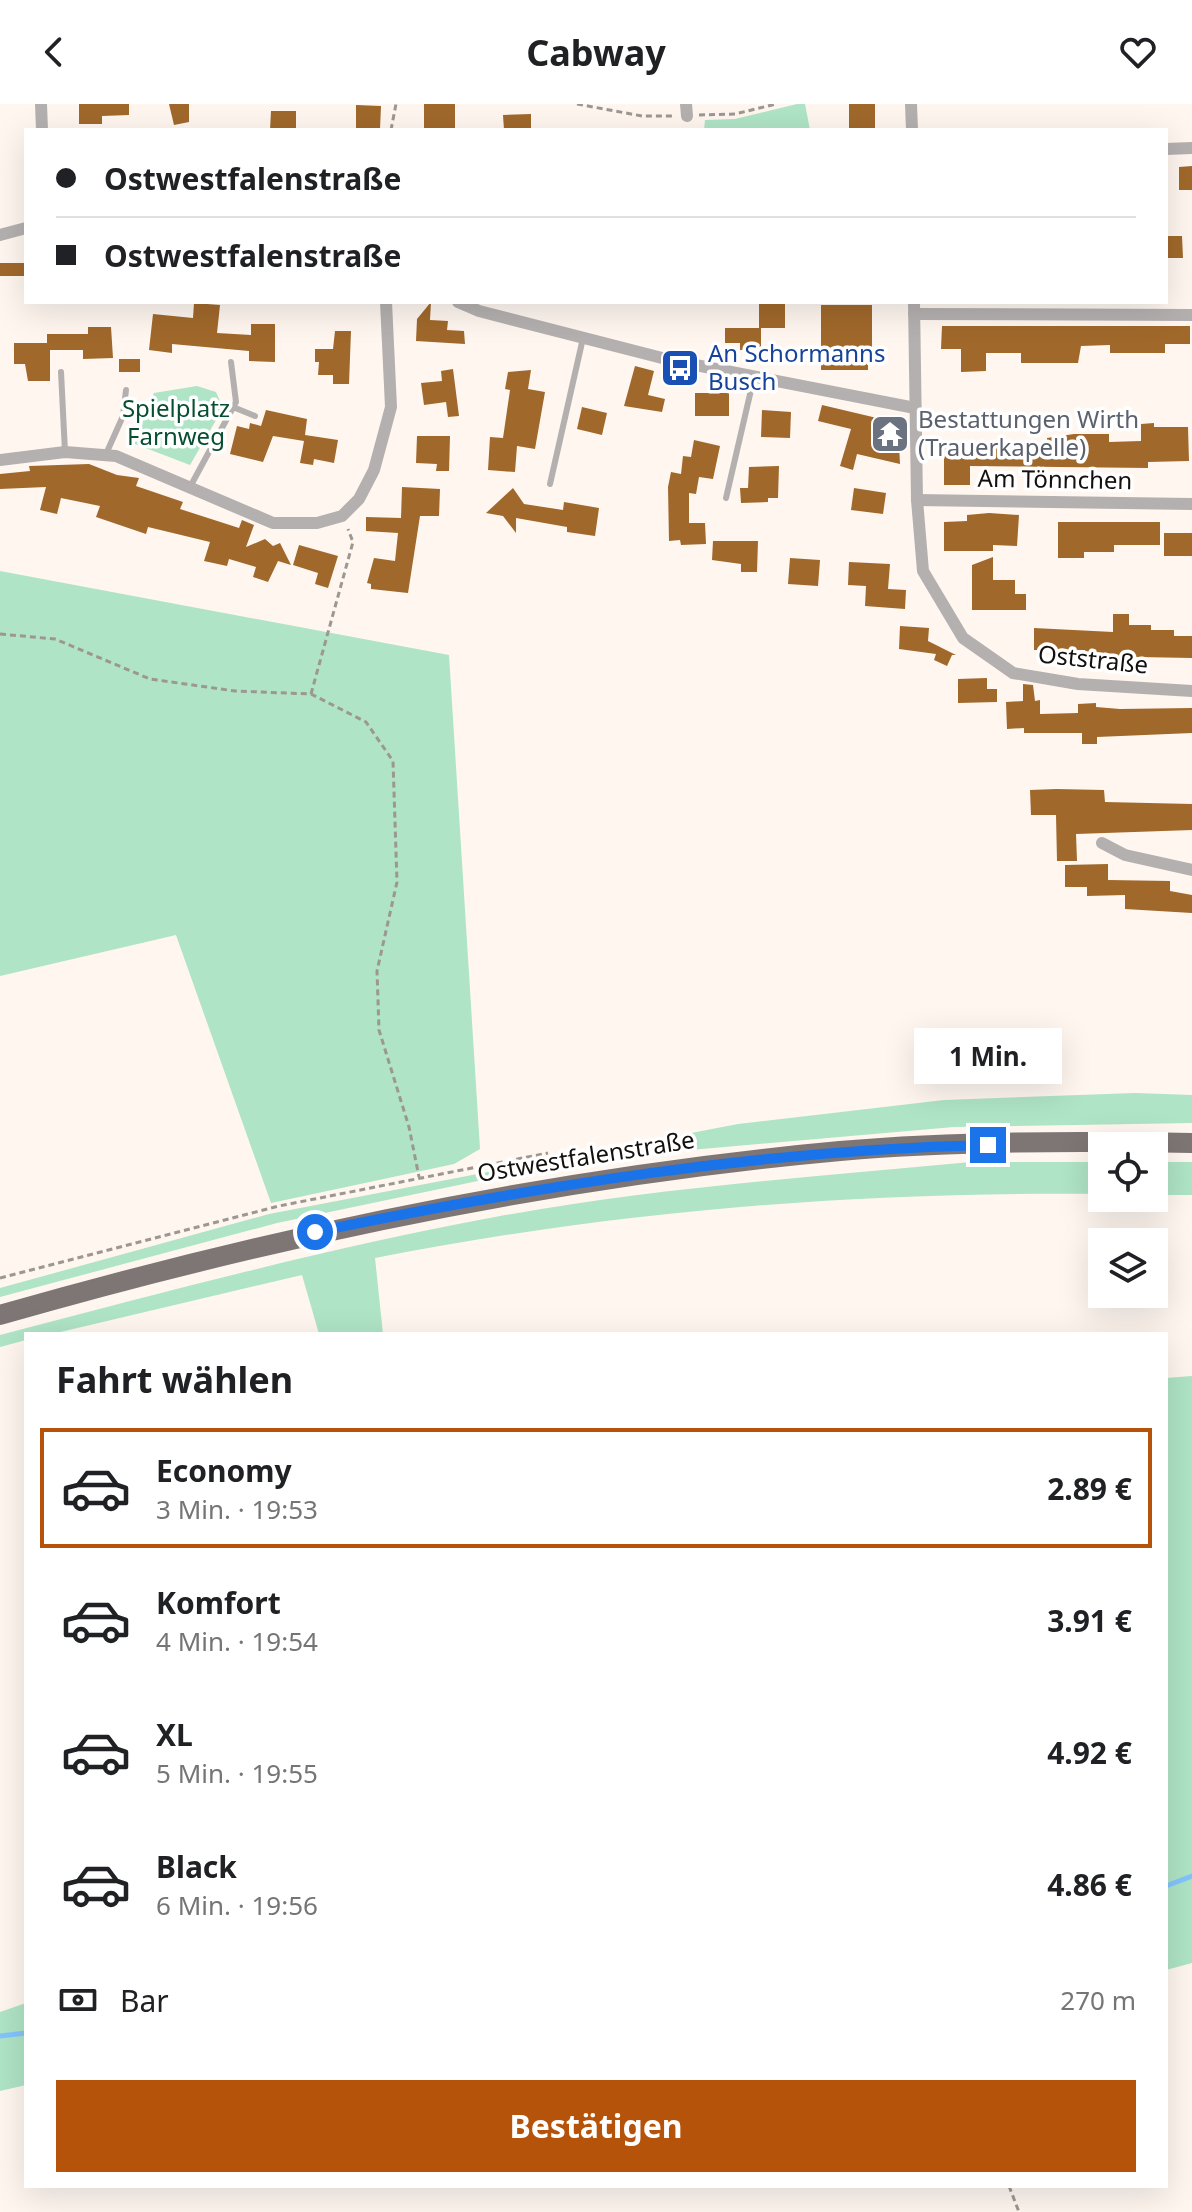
<!DOCTYPE html>
<html lang="de">
<meta charset="utf-8">
<style>
body{margin:0;font-family:"Noto Sans",sans-serif;background:#f6f6f6;color:#202124;height:100vh;display:flex;flex-direction:column;font-size:30px;white-space:nowrap}
*{box-sizing:border-box;margin:0}
p{font-size:26px;color:#757577}
.icon{flex:none;width:44px;height:44px;fill:none;stroke:currentColor;stroke-width:2;stroke-linecap:round;stroke-linejoin:round}
.map{position:relative;flex:1;overflow:hidden}
.drawer{position:absolute;left:24px;top:1228px;width:1144px;height:856px;display:flex;flex-direction:column;background:#fff;border-radius:0px;box-shadow:0 8px 32px #0002}
.drawer>*{flex:none}
.top-card{position:absolute;left:24px;top:24px;width:1144px;height:176px;border-radius:0px;box-shadow:0 8px 32px #0002;display:grid;align-content:center;height:176px;padding:0 32px;background:#fff}
.fabs{position:absolute;left:1088px;top:1028px;display:grid;gap:16px}
.fabs a{display:grid;place-items:center;width:80px;height:80px;border-radius:0px;background:#fff;box-shadow:0 8px 32px #0002;font-size:40px}
.end{position:absolute;width:36px;height:36px;margin:-18px;border:10px solid #1a73e8;background:#fff;box-shadow:0 0 0 4px #fff}
.from{border-radius:50%}
.bubble{position:absolute;height:56px;border-radius:0px;background:#fff;box-shadow:0 8px 32px #0002;font-size:26px;font-weight:700;line-height:56px;text-align:center}
.top-card b{display:flex;align-items:center;gap:28px;height:76px;font-size:30px}
.top-card b+b{border-top:2px solid #e0e0e0}
.top-card i{width:20px;height:20px;background:#202124}
ul{padding:0;list-style:none}
li{display:flex;align-items:center;gap:24px;height:120px;margin:0 16px 12px;padding:0 16px;border:4px solid transparent;border-radius:0px}
li div{flex:1}
li b{display:block;font-size:30px}
li em{font-style:normal;font-weight:700}
li.current{border-color:#b45309}
li>.icon{width:72px;height:72px;stroke-width:1.5}
h2{padding:0 32px;font-size:36px;line-height:96px}
.pay{display:flex;align-items:center;gap:20px;height:88px;padding:0 32px;font-size:30px}
.pay p{margin-inline-start:auto}
.cta{display:flex;gap:16px;margin-top:auto;padding:16px 32px}
.cta a{flex:1;height:92px;border-radius:0px;background:#b45309;color:#fff;font-size:32px;font-weight:700;line-height:92px;text-align:center}
header{display:flex;justify-content:space-between;align-items:center;height:104px;padding:0 32px;background:#fff;font-size:36px;font-weight:700}
.map>svg:first-child{display:block}
</style>
<header><svg class="icon" aria-label="back" viewBox="0 0 24 24"><path d="M15 5l-7 7 7 7"/></svg>Cabway<svg class="icon" aria-label="heart" viewBox="0 0 24 24"><path d="M12 20l-8-8c-3-5 5-10 8-4 3-6 11-1 8 4z"/></svg></header>
<div class="map">
<svg width="1192" height="2108" viewBox="0 0 1192 2108">
<rect width="100%" height="100%" fill="#fef6ef"/>
<g fill="#afe4c6">
<polygon points="797,0 805,0 810,26 704,26 705,16 735,15"/>
<polygon points="197,282 216,288 223,304 190,361 135,340 136,327 154,289"/>
<polygon points="0,467 449,551 480,1045 454,1060 271,1099 176,831 0,872"/>
<polygon points="1135,989 1192,991 1192,1019 954,1023 622,1052 526,1067 277,1119 0,1193 0,1184 269,1110 738,1020 944,996"/>
<path d="M971,1058h131v32c-243,-3 -489,17 -727,64l8,76h-64l-17,-59 -250,59h-26v6l-26,7v-12c164,-43 328,-87 495,-118 157,-29 317,-40 476,-55z"/>
<rect x="1154" y="1058" width="38" height="33"/>
<polygon points="1192,1272 1192,1859 1166,1866 1166,1274"/>
<polygon points="26,1899 26,1981 0,1987 0,1908"/>
</g>
<g fill="none" stroke-linecap="round" stroke-linejoin="round">
<g stroke="#83c4fd" stroke-width="5">
<polyline points="1166,1782 1192,1772"/>
<polyline points="0,1932 26,1929"/>
</g>
</g>
<g fill="#a0682b">
<polygon points="79,0 129,0 129,11 102,12 102,20 79,20"/>
<polygon points="169,0 189,0 189,18 174,21"/>
<rect x="424" y="0" width="31" height="26"/>
<rect x="849" y="0" width="26" height="26"/>
<polygon points="356,1 381,2 380,25 356,24"/>
<polygon points="271,7 296,7 296,26 270,26"/>
<polygon points="531,10 531,26 504,26 503,11"/>
<polygon points="1192,62 1192,86 1179,86 1179,63"/>
<polygon points="1166,132 1182,132 1183,154 1166,154"/>
<rect x="0" y="159" width="26" height="13"/>
<polygon points="431,198 430,216 448,217 447,226 464,227 465,240 416,237 417,215"/>
<polygon points="759,198 785,198 785,224 761,224 761,245 740,246 740,239 725,239 725,224 759,224"/>
<polygon points="194,199 220,201 217,229 251,231 251,220 275,220 275,258 249,257 249,247 172,240 172,249 149,246 153,210 193,214"/>
<polygon points="821,201 872,201 872,258 868,258 868,266 821,266"/>
<polygon points="942,222 1190,222 1190,240 1165,240 1165,249 1110,249 1110,241 1081,242 1078,259 1021,259 1021,249 986,249 986,267 961,268 961,245 941,245"/>
<polygon points="88,223 111,223 113,254 83,255 83,246 50,246 50,277 28,277 25,260 14,260 14,239 47,239 47,230 88,230"/>
<polygon points="335,227 351,227 349,280 333,280 333,271 318,271 319,258 315,258 315,245 333,245"/>
<rect x="119" y="255" width="21" height="13"/>
<polygon points="635,262 654,267 648,291 665,295 662,308 624,302"/>
<polygon points="453,265 459,312 448,313 446,298 424,301 421,279 442,277 441,267"/>
<polygon points="531,266 528,285 545,288 535,345 517,342 515,368 488,366 490,333 503,334 510,286 505,285 508,268"/>
<rect x="695" y="289" width="34" height="23"/>
<polygon points="822,301 898,319 900,360 857,350 853,366 840,362 851,325 818,317"/>
<polygon points="582,303 607,309 602,331 577,325"/>
<polygon points="266,306 307,315 305,331 338,336 334,359 314,355 313,361 300,359 304,337 273,332 263,358 230,350 237,322 249,325 250,319 261,322"/>
<polygon points="762,306 791,308 790,334 761,333"/>
<polygon points="1154,319 1154,323 1188,323 1189,357 1148,358 1148,364 970,362 970,381 944,381 944,340 1047,339 1047,334 1074,330 1109,330 1109,338 1141,337 1141,320"/>
<polygon points="417,332 450,332 449,367 436,367 437,360 416,359"/>
<polygon points="694,336 720,342 713,375 699,373 696,390 689,389 689,419 705,419 706,440 681,441 680,436 669,437 668,383 671,368 681,370 683,352 691,353"/>
<polygon points="89,360 117,371 139,374 136,382 183,398 180,405 239,424 242,416 254,421 246,443 265,435 273,442 280,439 291,461 278,457 268,478 253,473 256,463 229,455 227,462 204,457 210,438 148,423 146,430 96,413 100,402 61,394 57,410 40,406 46,383 0,385 0,370 30,367 29,362"/>
<polygon points="779,362 778,394 768,394 768,398 741,399 740,384 748,384 749,363"/>
<polygon points="402,383 440,385 439,412 420,412 408,489 371,485 371,480 367,479 374,454 395,457 398,429 366,427 366,413 401,414"/>
<polygon points="513,384 524,400 563,406 564,398 599,404 595,432 567,428 567,423 516,414 516,429 503,412 486,409"/>
<polygon points="854,384 886,389 883,410 851,406"/>
<polygon points="989,409 1019,411 1017,442 993,441 993,447 944,447 944,418 967,417 967,411"/>
<polygon points="1058,418 1160,418 1160,441 1114,441 1114,448 1084,448 1084,454 1058,454"/>
<rect x="1164" y="429" width="28" height="23"/>
<polygon points="713,437 758,437 757,468 741,468 741,460 712,456"/>
<polygon points="299,441 338,452 328,484 315,480 318,469 293,461"/>
<polygon points="993,453 993,476 1015,476 1015,490 1026,490 1026,506 972,506 972,461"/>
<polygon points="790,454 820,456 818,482 788,480"/>
<polygon points="849,458 890,460 888,485 906,486 905,505 865,502 866,482 848,481"/>
<polygon points="1113,510 1129,510 1129,521 1151,521 1151,526 1174,526 1174,532 1192,532 1192,554 1085,552 1085,546 1034,546 1034,524 1113,528"/>
<polygon points="900,522 929,524 928,537 956,551 952,551 947,562 934,556 936,550 899,545"/>
<polygon points="987,574 987,585 997,585 997,598 958,599 958,575"/>
<polygon points="1023,580 1033,581 1035,597 1040,596 1040,610 1078,609 1078,600 1096,599 1096,603 1120,605 1192,604 1192,629 1097,633 1097,640 1082,640 1082,629 1024,629 1024,624 1007,625 1006,598 1023,597"/>
<polygon points="1056,685 1104,686 1105,698 1192,700 1192,726 1076,730 1077,757 1057,757 1056,711 1031,711 1030,686"/>
<polygon points="1108,760 1108,776 1170,777 1170,787 1192,791 1192,809 1125,805 1125,791 1087,792 1087,783 1065,783 1065,761"/>
</g>
<g fill="none" stroke-linecap="round" stroke-linejoin="round">
<g stroke="#9d9792" stroke-width="3" stroke-dasharray="6 4" stroke-linecap="butt">
<polyline points="577,0 642,12 672,12"/>
<polyline points="699,11 735,10 776,0"/>
<polyline points="391,26 396,0"/>
<polyline points="127,326 139,329"/>
<polyline points="0,530 55,535 150,575 235,587 311,590 366,618 393,657 397,778 377,867 379,926 409,1023 419,1073"/>
<polyline points="311,590 353,438 348,425"/>
<polyline points="0,1174 279,1102 548,1049"/>
<polyline points="1009,2082 1019,2108"/>
</g>
<g stroke="#b5b0b0" stroke-width="6">
<polyline points="61,268 65,348"/>
<polyline points="233,303 255,312"/>
<polyline points="106,350 123,312 126,286"/>
<polyline points="550,380 583,234"/>
<polyline points="190,383 236,298 231,258"/>
<polyline points="726,394 754,273"/>
</g>
<g stroke="#b5b0b0" stroke-width="12">
<polyline points="41,0 42,26"/>
<polyline points="686,0 687,12"/>
<polyline points="911,0 912,26"/>
<polyline points="1166,45 1192,44"/>
<polyline points="0,131 26,124"/>
<polyline points="458,198 479,207 670,256 915,304"/>
<polyline points="914,198 917,396 923,467 963,534 1013,569 1078,580 1192,587"/>
<polyline points="914,210 1192,211"/>
<polyline points="0,356 65,348 116,352 273,419 317,419 342,412 359,395 374,366 391,303 386,198"/>
<polyline points="917,396 1192,400"/>
<polyline points="1102,739 1125,751 1192,766"/>
</g>
<path stroke="#7e7575" stroke-width="20" d="M0,1211c275,-79 554,-138 840,-164 116,-10 235,-10 352,-8"/>
</g>
<g fill="none" stroke-linecap="round" stroke-linejoin="round">
<path stroke="#1a73e8" stroke-width="10" d="M315,1128c222,-46 446,-82 673,-87"/>
</g>
<defs>
<symbol id="bus-square" viewBox="-11 -11 22 22"><rect x="-9" y="-9" width="18" height="18" rx="4" fill="#1a4fb4" stroke="#fff"/><path d="M-5-6H5V4H4V6H2V4H-2V6H-4V4H-5ZM-3.5-4V0h7V-4ZM-3.5 1.2v1.5H-2V1.2ZM2 1.2v1.5H3.5V1.2Z" fill="#fff"/></symbol>
<symbol id="temple-square" viewBox="-11 -11 22 22"><rect x="-9" y="-9" width="18" height="18" rx="4" fill="#6b7280" stroke="#fff"/><path d="M0-6L5-2H3V0L6.5 2.5H4V6H1.5V3h-3V6H-4V2.5H-6.5L-3 0V-2H-5Z" fill="#fff"/></symbol>
</defs>
<g fill-rule="evenodd">
<use href="#bus-square" x="658" y="242" width="44" height="44"/>
<use href="#temple-square" x="868" y="308" width="44" height="44"/>
</g>
<g text-anchor="middle" stroke-width="7" stroke-linejoin="round" paint-order="stroke">
<g font-size="24" fill="#164399" stroke="#fff" text-anchor="start">
<text x="708" y="258">An Schormanns<tspan x="708" dy="28">Busch</tspan></text>
</g>
<g font-size="24" fill="#084e31" stroke="#fff">
<text x="176" y="313">Spielplatz<tspan x="176" dy="28">Farnweg</tspan></text>
</g>
<g font-size="24" fill="#5b616d" stroke="#fff" text-anchor="start">
<text x="918" y="324">Bestattungen Wirth<tspan x="918" dy="28">(Trauerkapelle)</tspan></text>
</g>
<g font-size="24" fill="#13100e" stroke="#fff">
<text transform="translate(1055 376) rotate(1)" y="8">Am Tönnchen</text>
<text transform="translate(1093 556) rotate(6)" y="8">Oststraße</text>
<text transform="translate(586 1053) rotate(-9)" y="8">Ostwestfalenstraße</text>
</g>
</g>
</svg>
<div class="fabs">
<a><svg class="icon" aria-label="locate" viewBox="0 0 24 24"><circle cx="12" cy="12" r="6"/><path d="M12 2v4M12 18v4M2 12h4M18 12h4"/></svg></a>
<a><svg class="icon" aria-label="layers" viewBox="0 0 24 24"><path d="M12 4l9 5-9 5-9-5zM3 14l9 5 9-5"/></svg></a>
</div>
<i class="end from" style="left:315px;top:1128px"></i>
<i class="end" style="left:988px;top:1041px"></i>
<div class="bubble" style="left:914px;top:924px;width:148px">1 Min.</div>
<div class="top-card">
<b><i class="from"></i>Ostwestfalenstraße</b>
<b><i></i>Ostwestfalenstraße</b>
</div>
<section class="drawer">
<h2>Fahrt wählen</h2>
<ul>
<li class="current"><svg class="icon" aria-label="car" viewBox="0 0 24 24"><path d="M5 17H2v-5l4-1 3-4h7l3 4 3 1v5h-3M9 17h6M6 11h13"/><circle cx="7" cy="17" r="2"/><circle cx="17" cy="17" r="2"/></svg><div><b>Economy</b><p>3 Min. · 19:53</p></div><em>2.89 €</em></li>
<li><svg class="icon" aria-label="car" viewBox="0 0 24 24"><path d="M5 17H2v-5l4-1 3-4h7l3 4 3 1v5h-3M9 17h6M6 11h13"/><circle cx="7" cy="17" r="2"/><circle cx="17" cy="17" r="2"/></svg><div><b>Komfort</b><p>4 Min. · 19:54</p></div><em>3.91 €</em></li>
<li><svg class="icon" aria-label="car" viewBox="0 0 24 24"><path d="M5 17H2v-5l4-1 3-4h7l3 4 3 1v5h-3M9 17h6M6 11h13"/><circle cx="7" cy="17" r="2"/><circle cx="17" cy="17" r="2"/></svg><div><b>XL</b><p>5 Min. · 19:55</p></div><em>4.92 €</em></li>
<li><svg class="icon" aria-label="car" viewBox="0 0 24 24"><path d="M5 17H2v-5l4-1 3-4h7l3 4 3 1v5h-3M9 17h6M6 11h13"/><circle cx="7" cy="17" r="2"/><circle cx="17" cy="17" r="2"/></svg><div><b>Black</b><p>6 Min. · 19:56</p></div><em>4.86 €</em></li>
</ul>
<div class="pay"><svg class="icon" aria-label="cash" viewBox="0 0 24 24"><path d="M3 7h18v10H3z"/><circle cx="12" cy="12" r="2"/></svg>Bar<p>270 m</p></div>
<div class="cta"><a>Bestätigen</a></div>
</section>
</div>
